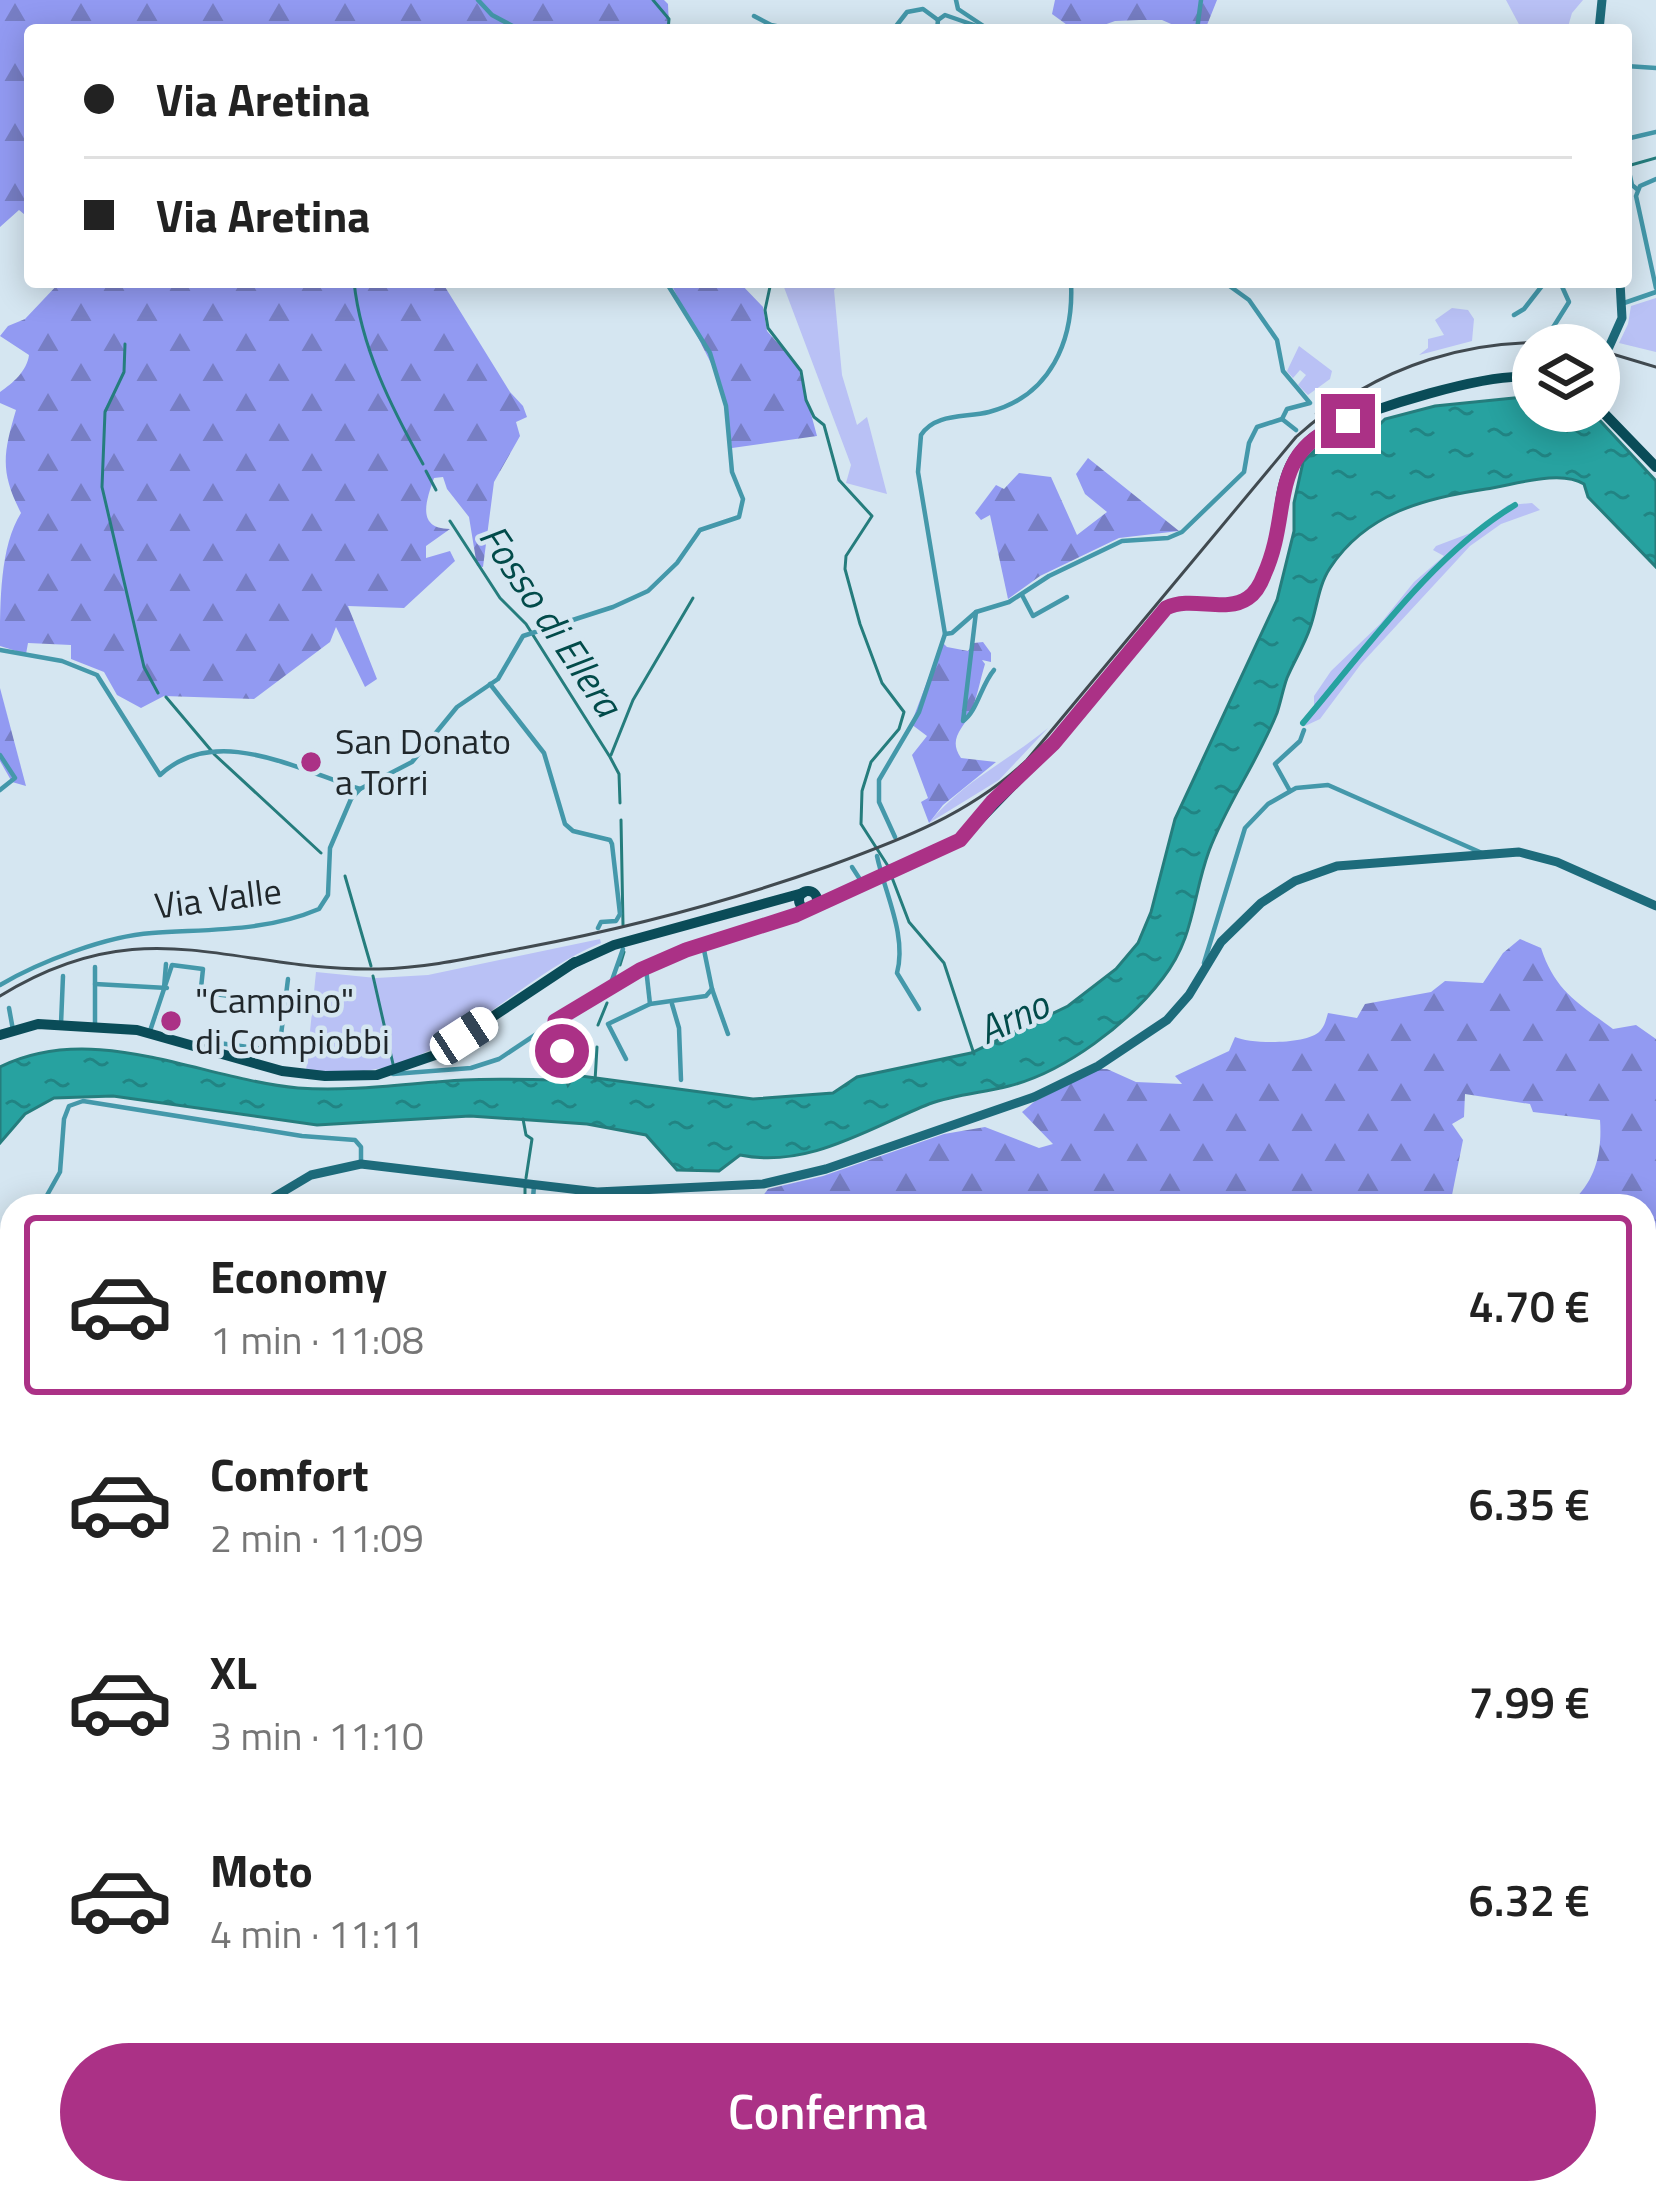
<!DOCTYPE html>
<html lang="it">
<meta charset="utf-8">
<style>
body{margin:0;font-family:"Titillium Web",sans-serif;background:#f6f6f6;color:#222;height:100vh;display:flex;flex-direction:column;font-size:45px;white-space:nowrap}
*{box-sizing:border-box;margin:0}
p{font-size:39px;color:#767676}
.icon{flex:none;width:66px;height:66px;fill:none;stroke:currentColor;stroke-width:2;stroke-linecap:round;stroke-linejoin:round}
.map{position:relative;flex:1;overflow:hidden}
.details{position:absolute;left:0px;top:1194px;width:1656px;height:1011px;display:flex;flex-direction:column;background:#fff;border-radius:36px 36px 0 0;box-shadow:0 6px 30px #0003}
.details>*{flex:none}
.banner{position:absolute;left:24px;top:24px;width:1608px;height:264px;border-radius:12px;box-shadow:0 6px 30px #0003;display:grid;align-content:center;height:264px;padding:0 60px;background:#fff}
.controls{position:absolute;left:1512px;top:324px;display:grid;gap:24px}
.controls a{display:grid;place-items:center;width:108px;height:108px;border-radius:50%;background:#fff;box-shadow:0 6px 30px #0003;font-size:60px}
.end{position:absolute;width:54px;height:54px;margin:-27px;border:15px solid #ab3186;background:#fff;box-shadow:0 0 0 6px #fff}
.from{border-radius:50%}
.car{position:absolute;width:36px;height:72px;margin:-36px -18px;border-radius:15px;box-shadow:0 0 9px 3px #0007;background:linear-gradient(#fff 24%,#345 0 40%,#fff 0 76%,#345 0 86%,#fff 0)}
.banner b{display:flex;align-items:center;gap:42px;height:114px;font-size:45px}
.banner b+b{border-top:3px solid #e0e0e0}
.banner i{width:30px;height:30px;background:#222}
ul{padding:21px 0 0;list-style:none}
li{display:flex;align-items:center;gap:36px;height:180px;margin:0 24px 18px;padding:0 36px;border:6px solid transparent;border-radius:12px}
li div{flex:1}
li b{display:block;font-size:45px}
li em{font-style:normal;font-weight:600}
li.selected{border-color:#ab3186}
li>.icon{width:108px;height:108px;stroke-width:1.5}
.primary-button{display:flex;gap:24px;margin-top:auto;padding:24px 60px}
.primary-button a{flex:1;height:138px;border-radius:72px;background:#ab3186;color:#fff;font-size:48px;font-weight:600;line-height:138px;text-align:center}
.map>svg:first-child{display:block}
</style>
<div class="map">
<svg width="1656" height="2203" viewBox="0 0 1656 2203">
<defs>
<pattern id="forest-firs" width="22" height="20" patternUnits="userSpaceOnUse" patternTransform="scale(3)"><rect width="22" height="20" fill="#929af2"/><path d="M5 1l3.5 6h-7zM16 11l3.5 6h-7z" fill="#777ec4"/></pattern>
<pattern id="water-ripples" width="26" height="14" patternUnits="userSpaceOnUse" patternTransform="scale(3)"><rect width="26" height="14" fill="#27a2a0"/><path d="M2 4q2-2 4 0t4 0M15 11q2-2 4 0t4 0" fill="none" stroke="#218483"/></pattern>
</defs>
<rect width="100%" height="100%" fill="#d5e6f1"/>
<g fill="#b9c1f5">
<polygon points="1506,0 1583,0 1572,13 1567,30 1522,30"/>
<polygon points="782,282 841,282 834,290 842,375 857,425 867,417 887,494 846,483 851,465"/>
<polygon points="1656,298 1656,352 1619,343 1628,324 1631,306"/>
<polygon points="1452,308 1468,310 1474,319 1472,341 1419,355 1428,348 1428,339 1444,335 1435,320"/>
<polygon points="1299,346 1332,371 1330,379 1308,395 1298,385 1306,375 1300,370 1293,378 1287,371"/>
<polygon points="1532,503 1540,510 1501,524 1470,546 1361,664 1320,719 1305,726 1314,711 1314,696 1331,671 1380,624 1414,582 1444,556 1433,550 1436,546 1473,532 1508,505"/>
<path d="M1048,728l-49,52 -70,43c33,-41 79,-62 119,-95z"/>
<path d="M600,939l1,4c-73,29 -133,99 -207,122 -31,9 -61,8 -88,6l10,-99 60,6 52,-3z"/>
</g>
<g fill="url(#forest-firs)">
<polygon points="0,0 664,0 668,4 669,30 30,30 30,219 19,210 0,227"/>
<polygon points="1055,0 1217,0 1205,30 1185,30 1162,20 1139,20 1115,21 1090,30 1074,30 1052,14"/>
<path d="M60,282h382l68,110 13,14 4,11 -11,5 4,14 -26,46 -11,85 -6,-1 -8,-49 -22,-28 -4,-12 -9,1c-8,23 -18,51 16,51l-24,17v12l24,-7 5,10 -51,47 -56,-2 29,73 -12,8 -29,-60 -6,15 -76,57 -90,-3 -23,12 -24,-13 -13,-23 -33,-13v-14l-43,-2 -2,11 -26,-8c0,-44 0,-100 21,-133 -21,-41 -18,-59 -5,-103l-16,-7v-11c13,-9 27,-21 29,-37l-29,-19 8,-10 17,-7z"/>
<polygon points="670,282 739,282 763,307 767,331 798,366 817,436 732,448 721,383"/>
<polygon points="1088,458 1179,531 1119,538 1040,576 1008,599 990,515 981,520 975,513 996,485 1004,489 1019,473 1051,477 1077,535 1107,512 1085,494 1076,474"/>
<path d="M942,642l5,5 21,4 6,-8 9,-1 8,11v9l-9,-2 3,4c-5,16 -8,35 -15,50 -8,16 -22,25 -9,44l35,4 -53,43 -14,18 -8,-21 7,-4 -16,-43 15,-19 -16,-12z"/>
<polygon points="0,688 26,786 12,782 0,761"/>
<path d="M1520,939l21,9c14,43 37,55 72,81l23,-4 20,14v268l-12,-16v-85h-67l-2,-7c22,-22 27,-49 25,-79l-67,-8 -3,-8 -65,-10 -1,23 -12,7 11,16 -11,55 15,11h-707l-1,-5 9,-12 55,-13 121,-42 41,-7 54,21 14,-4 -31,-32 12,-10 64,-33h9l29,13 46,2 -7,-8 54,-25 6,-14c15,7 72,8 85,-6 5,-5 6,-12 8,-18l29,5 8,-14 66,-12 14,-11 38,2 20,-30z"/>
<polygon points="1644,1402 1650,1410 1656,1408 1656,1836 1644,1829"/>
<polygon points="142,2193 294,2193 301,2203 143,2203"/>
<rect x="351" y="2193" width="390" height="10"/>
<polygon points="888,2193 1121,2193 1173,2203 926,2203 900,2201"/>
</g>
<g fill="url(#water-ripples)" stroke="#257d7d" stroke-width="3">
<path d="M1533,396v15h58l65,70v86l-68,-70 -4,-13c-24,-15 -70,1 -98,5 -61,9 -120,24 -156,79 -12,18 -13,41 -20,60 -6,18 -16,33 -23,50 -4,11 -6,23 -10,35 -19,48 -50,90 -68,138 -17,46 -14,86 -46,127 -34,45 -98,94 -154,108 -27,7 -53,8 -80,18 -60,24 -121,65 -189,51l-21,16 -42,-1 -31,-35 -59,-11 -117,-8 -153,9 -204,-29 -59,2 -29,16 -25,29v-76c94,-47 201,12 298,21 56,4 111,-5 166,-8 34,-2 69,0 102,0l2,5 6,-9h7l172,23 80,-6 24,-16 114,-24 97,-47 48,-37 22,-26 13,-31 24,-93 102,-219 17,-69v-28l9,-41 13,-13 27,-16 34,-6 8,-8 50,-13z"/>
<path d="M0,1743l12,24v206l-12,18v-73c13,-27 3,-58 0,-86 0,-29 0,-60 0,-89z"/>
</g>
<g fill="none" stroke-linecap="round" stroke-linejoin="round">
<g stroke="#257d7d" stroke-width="3">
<polyline points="653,0 669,19 668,30"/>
<polyline points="1631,165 1656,158"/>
<path d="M354,282c7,65 37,125 69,182"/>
<polyline points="771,282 765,310 768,328 801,371 806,400 814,417 824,425 839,480 872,516 846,556 845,569 860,624 882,683 904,712 899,729 871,762 862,791 861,824 888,866"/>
<polyline points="125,344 124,372 105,412 102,487 144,667 158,693"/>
<polyline points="426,471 436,490"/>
<polyline points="450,521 500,598 526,624 610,757 619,774 620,803"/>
<polyline points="166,697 215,755 321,853"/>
<polyline points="611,755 633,700 693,598"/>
<polyline points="621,820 623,925"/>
<polyline points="891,875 909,922 944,963 974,1054"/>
<polyline points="345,876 371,966"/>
<polyline points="620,965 624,952"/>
<polyline points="373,976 393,1064"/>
<polyline points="598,1025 607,1003"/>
<polyline points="595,1081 597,1047"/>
<polyline points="523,1119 526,1135 532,1139 526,1178"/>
<polyline points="525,1188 525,1206"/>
<polyline points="0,2086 12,2094"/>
<polyline points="191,2193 200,2193"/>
<polyline points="210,2193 219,2194 233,2203"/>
<polyline points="967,2193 975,2203"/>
<polyline points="0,2203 12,2184"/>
<polyline points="644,2203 651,2193"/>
<polyline points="1058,2203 1064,2193"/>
<polyline points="1169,2203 1174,2193"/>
<polyline points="1200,2203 1215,2193"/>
<polyline points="1554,2203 1575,2193"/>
</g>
<path stroke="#27a2a0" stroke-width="6" d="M1303,723c62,-73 130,-169 212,-218"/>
<polyline stroke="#b1c0c9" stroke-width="4.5" stroke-dasharray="4.5 2" stroke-linecap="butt" points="1316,412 1323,423"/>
<g stroke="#4498aa" stroke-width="4.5">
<polyline points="478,0 492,15 520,30"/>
<polyline points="956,0 958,9 985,27"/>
<polyline points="754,16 771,25 795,30"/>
<polyline points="893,30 907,12 923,9 938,20"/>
<polyline points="937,30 938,20 945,15 988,30"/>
<polyline points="1197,30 1201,0"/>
<polyline points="1626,66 1656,68"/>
<polyline points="1626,139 1656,132"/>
<polyline points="1626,158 1632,185 1638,190"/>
<polyline points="1656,179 1640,186 1636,196 1656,288"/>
<polyline points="1224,282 1249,300 1277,340 1283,371 1310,403 1287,409 1282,419"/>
<polyline points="1624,303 1656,292"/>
<polyline points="1514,315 1524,309 1545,282"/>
<polyline points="1542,345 1569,302 1560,282"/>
<polyline points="1525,376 1533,355"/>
<polyline points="1022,595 1033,616 1067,597"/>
<path d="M976,612l-13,109c14,-9 18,-36 31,-51"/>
<polyline points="945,634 952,633 976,612 1009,602 1049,576 1122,541 1168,538 1182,532 1244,472 1249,443 1257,427 1282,419 1296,430"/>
<path d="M0,650l62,11 35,14 63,100c56,-52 138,-5 200,14"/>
<polyline points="490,684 544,753 565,824 573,831 610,840 612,844 620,914 616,921 601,922 598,928"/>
<polyline points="0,755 15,778 0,790"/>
<polyline points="1290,791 1275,764 1300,741 1304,730"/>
<path d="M895,837l-16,-35v-22l40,-68 26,-78 -27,-162 3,-37c14,-22 44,-17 68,-23 62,-16 85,-72 82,-130"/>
<path d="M877,856c8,38 30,79 20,117l22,36"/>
<polyline points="852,867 863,884"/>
<polyline points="703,945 712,989 728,1034"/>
<polyline points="1204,963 1245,828 1268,804 1296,788 1328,785 1482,853"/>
<polyline points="646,968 650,1004"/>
<polyline points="611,983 623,949"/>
<polyline points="95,984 167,988"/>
<path d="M0,985c39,-23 106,-49 152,-52 57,-4 113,-1 167,-24l9,-14 2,-47 21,-49 9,-10 52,-27 45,-55 41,-28 25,-43 90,-29 35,-16 29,-28 23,-33 39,-13 4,-18 -11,-27 -6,-66 -16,-53 -44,-71"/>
<polyline points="164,988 166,964"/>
<polyline points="201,988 206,993 285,1003 279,1051 211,1042"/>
<polyline points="285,1003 288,979"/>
<polyline points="672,1004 679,1028 681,1080"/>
<polyline points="9,1008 13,1030"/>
<polyline points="556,1022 564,1057 586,1064"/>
<polyline points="61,1024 63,976"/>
<polyline points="95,1027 95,967"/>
<polyline points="150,1031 172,965 203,969 201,988"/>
<polyline points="626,1059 608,1024 650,1004 706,996 712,989"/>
<polyline points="393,1074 471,1068 499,1059 610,985 686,950 750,932 810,908"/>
<polyline points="534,1185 533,1199 540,1206"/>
<polyline points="41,1206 60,1172 64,1119 69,1106 83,1101 302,1136 355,1140 361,1147 361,1164"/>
<polyline points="0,1263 12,1253"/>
<polyline points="0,1294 12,1285"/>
<polyline points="0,1319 12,1326"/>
<polyline points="0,1434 12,1437"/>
<polyline points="0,1570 12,1573"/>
<polyline points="0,1670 12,1671"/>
<polyline points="0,2094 12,2103"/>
<polyline points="154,2193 160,2203"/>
</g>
<g stroke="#1d6b7b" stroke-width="9">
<polyline points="1599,30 1602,0"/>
<polyline points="1609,347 1622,318 1620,282"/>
<polyline points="1599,370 1605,355"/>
<polyline points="259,1206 311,1175 361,1164 597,1192 763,1184 826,1169 1034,1097 1098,1066 1167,1020 1189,995 1221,942 1261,903 1295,881 1337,866 1519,852 1557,862 1656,906"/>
<polyline points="0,2005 12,2001"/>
<polyline points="1390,2193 1393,2203"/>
</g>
<g stroke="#0a4c58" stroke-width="10">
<polyline points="1599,408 1656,467"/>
<circle cx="808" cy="900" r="9"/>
<path d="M815,905l145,-65 94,-97 112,-135c27,-14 67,9 88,-16 32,-35 16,-93 39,-132 8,-13 20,-25 34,-31 40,-19 165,-59 206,-51"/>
<polyline points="572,964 614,945 803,893"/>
<polyline points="0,1035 38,1024 137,1030 282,1071 325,1076 377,1075 435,1055 575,962"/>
</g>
<g stroke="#414a50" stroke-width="3">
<polyline points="1599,350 1656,367"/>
<path d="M0,996c146,-90 231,-24 379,-27 49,-1 96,-12 144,-21 105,-20 205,-46 306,-82 74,-27 141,-52 198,-106l269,-323c80,-72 180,-104 287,-92"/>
</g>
</g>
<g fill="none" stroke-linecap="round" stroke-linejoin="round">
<path stroke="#ab3186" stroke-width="15" d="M562,1051l-7,-30 85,-51 46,-20 110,-35 164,-75 32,-38 62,-59 112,-135c26,-13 59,6 82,-10 9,-6 13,-15 16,-23 30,-66 0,-123 84,-154"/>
</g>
<g fill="#ab3186" stroke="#d5e6f1" stroke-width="4.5">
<circle cx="311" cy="762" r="12"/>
<circle cx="171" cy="1021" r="12"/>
</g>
<g text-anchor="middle" stroke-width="9" stroke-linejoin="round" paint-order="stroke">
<g font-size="36" fill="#20272b" stroke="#d5e6f1" text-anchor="start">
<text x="335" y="754">San Donato<tspan x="335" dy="41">a Torri</tspan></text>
<text x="195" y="1013">"Campino"<tspan x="195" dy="41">di Compiobbi</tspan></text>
</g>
<g font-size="36" fill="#20272b" stroke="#d5e6f1">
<text transform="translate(218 898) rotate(-7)" y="13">Via Valle</text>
</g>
<g font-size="39" font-style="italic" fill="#024b4a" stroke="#d5e6f1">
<text transform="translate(551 620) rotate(56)" y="14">Fosso di Ellera</text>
<text transform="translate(1013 1017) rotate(-25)" y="14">Arno</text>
</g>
</g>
</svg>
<div class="controls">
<a><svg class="icon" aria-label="layers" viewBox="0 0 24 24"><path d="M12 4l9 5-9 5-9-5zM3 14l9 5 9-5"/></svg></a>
</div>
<i class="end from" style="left:562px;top:1051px"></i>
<i class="end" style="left:1348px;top:421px"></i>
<i class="car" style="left:464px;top:1036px;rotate:57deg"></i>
<div class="banner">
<b><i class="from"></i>Via Aretina</b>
<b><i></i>Via Aretina</b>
</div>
<section class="details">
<ul>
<li class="selected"><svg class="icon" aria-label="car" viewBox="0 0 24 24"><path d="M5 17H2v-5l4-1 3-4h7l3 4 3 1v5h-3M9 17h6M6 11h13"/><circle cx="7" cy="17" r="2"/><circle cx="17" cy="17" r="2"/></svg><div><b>Economy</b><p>1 min · 11:08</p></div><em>4.70 €</em></li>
<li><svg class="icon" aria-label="car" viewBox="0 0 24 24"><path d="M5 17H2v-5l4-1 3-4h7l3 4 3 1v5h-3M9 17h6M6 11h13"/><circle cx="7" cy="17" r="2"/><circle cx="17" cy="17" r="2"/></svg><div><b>Comfort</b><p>2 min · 11:09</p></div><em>6.35 €</em></li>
<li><svg class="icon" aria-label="car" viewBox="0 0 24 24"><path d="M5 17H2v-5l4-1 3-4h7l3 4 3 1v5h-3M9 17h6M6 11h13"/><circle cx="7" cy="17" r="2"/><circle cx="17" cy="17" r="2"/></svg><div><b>XL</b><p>3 min · 11:10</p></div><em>7.99 €</em></li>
<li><svg class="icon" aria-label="car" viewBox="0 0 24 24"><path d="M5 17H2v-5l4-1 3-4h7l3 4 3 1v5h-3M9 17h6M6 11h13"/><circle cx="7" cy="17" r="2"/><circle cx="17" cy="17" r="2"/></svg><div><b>Moto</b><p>4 min · 11:11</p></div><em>6.32 €</em></li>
</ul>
<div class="primary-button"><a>Conferma</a></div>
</section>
</div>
